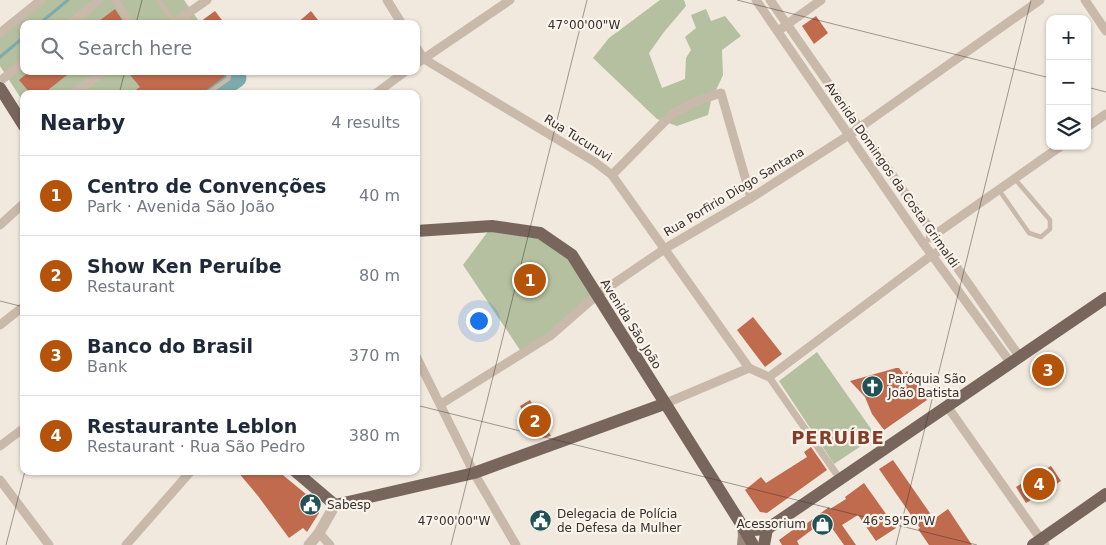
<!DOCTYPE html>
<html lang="en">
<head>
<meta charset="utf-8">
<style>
	body { margin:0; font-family:"DejaVu Sans",sans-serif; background:#f6f6f7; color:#1f2937 }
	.controls { position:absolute; right:15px; top:15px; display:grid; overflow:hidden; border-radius:10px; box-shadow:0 1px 4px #0004 }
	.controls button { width:45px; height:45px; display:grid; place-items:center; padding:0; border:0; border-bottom:1px solid #e0e1e3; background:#fff; color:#1f2937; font:25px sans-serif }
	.you { position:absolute; left:478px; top:320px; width:18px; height:18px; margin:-12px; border:4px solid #fff; border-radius:50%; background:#1a73e8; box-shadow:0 0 0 8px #1a73e833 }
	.badge { display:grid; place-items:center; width:32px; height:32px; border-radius:50%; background:#b45309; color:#fff; font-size:16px; font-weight:700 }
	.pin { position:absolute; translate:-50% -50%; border:2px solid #fff; box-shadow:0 1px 5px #0006 }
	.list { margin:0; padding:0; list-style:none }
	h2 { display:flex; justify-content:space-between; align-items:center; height:65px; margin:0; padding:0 20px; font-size:21px }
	h2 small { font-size:16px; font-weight:400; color:#747a83 }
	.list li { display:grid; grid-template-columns:32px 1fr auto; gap:15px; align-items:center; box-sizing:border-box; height:80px; padding:0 20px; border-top:1px solid #e0e1e3 }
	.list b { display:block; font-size:19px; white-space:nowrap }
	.list p { margin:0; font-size:16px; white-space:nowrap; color:#747a83 }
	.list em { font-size:16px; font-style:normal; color:#747a83 }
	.icon { flex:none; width:28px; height:28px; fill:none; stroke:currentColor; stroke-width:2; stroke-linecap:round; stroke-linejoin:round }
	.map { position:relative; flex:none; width:1106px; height:545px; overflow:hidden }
	.search { position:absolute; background:#fff; box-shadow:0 1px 4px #0004; left:20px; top:20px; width:400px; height:55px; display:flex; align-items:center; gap:12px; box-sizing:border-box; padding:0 18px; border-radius:10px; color:#747a83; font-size:19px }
	.panel { position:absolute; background:#fff; box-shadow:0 1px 4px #0004; left:20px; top:90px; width:400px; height:385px; border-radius:10px }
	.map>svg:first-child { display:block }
	.green { fill:#b4c09f }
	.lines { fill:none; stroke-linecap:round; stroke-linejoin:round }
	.stream { stroke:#7faaad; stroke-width:3 }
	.river { stroke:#7faaad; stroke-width:19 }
	.building { fill:#c06b4e }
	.service { stroke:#c9b9ab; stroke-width:4.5 }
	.pedestrian { stroke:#c9b9ab; stroke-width:7 }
	.minor { stroke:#c9b9ab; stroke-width:9 }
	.tertiary { stroke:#c9b9ab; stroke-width:11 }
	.secondary { stroke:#9d887c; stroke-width:12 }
	.primary { stroke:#78665c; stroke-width:12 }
	.ticks { fill:none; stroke:#372e2a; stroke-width:1; stroke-opacity:0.45 }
	.labels { text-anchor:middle; stroke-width:4.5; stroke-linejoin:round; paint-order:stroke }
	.street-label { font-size:12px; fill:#372e2a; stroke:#f9f3eb }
	.poi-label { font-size:12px; fill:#372e2a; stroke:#f9f3eb; text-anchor:start }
	.district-label { font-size:18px; font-weight:bold; letter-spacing:1px; fill:#823e27; stroke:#f9f3eb }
	.ticks-label { font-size:12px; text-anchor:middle; fill:#372e2a; stroke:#f9f3eb; stroke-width:4.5; stroke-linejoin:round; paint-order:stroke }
</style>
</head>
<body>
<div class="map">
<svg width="1106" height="545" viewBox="0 0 1106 545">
	<rect width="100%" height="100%" fill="#f1e9de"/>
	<!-- green -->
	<g class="green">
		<path d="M 45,0 L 184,0 L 201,24 L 24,24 L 24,71 L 235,71 L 243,82 L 224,94 L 24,94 L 24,103 L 0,66 L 0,34 Z"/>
		<path d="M 660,0 L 684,0 L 686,6 L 664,32 L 649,53 L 662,88 L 685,79 L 686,58 L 691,50 L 685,37 L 696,28 L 691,15 L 706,9 L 711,21 L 725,16 L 741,36 L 722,50 L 723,75 L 711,101 L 708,115 L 677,126 L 657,119 L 593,58 L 609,38 Z"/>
		<path d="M 492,226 L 540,233 L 572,255 L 597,295 L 522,353 L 463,265 Z"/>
		<path d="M 817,352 L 876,436 L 834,464 L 779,381 Z"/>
	</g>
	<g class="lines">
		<!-- stream -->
		<g class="stream">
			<path d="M 39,24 L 68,0"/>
			<path d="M 0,57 L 24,37"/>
		</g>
		<!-- river -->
		<path class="river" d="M 214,94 L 237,78"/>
	</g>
	<!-- building -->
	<g class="building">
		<path d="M 115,9 L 125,24 L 95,24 Z"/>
		<path d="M 215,11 L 225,24 L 197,24 Z"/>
		<path d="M 311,11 L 321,24 L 296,24 Z"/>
		<path d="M 816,16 L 828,33 L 814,44 L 802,26 Z"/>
		<path d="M 30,71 L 72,71 L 43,94 L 31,94 L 19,80 Z"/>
		<path d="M 127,71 L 224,71 L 225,76 L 205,91 L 203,94 L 130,94 L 140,87 Z"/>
		<path d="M 753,317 L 782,354 L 765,367 L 737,330 Z"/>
		<path d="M 896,368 L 899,368 L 904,375 L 907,371 L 927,400 L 884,430 L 872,414 L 865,397 L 850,381 Z"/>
		<path d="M 530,400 L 551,436 L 538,439 L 520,406 Z"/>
		<path d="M 811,447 L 827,470 L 767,513 L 760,512 L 745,490 L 761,477 L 766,483 L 807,457 L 804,452 Z"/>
		<path d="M 893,460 L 934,519 L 948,509 L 972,545 L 929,545 L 918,529 L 920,528 L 879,469 Z"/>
		<path d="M 1051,466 L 1061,481 L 1026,503 L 1016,487 Z"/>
		<path d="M 237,471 L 278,471 L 318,504 L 319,513 L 307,532 L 303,528 L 289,538 L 258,496 Z"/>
		<path d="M 864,483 L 896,528 L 876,541 L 858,515 L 842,525 L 856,545 L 844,545 L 832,528 L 823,534 L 817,526 L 797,541 L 799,545 L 782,545 L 779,540 L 805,521 L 806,524 L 829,507 L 830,509 L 846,499 L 845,497 Z"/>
	</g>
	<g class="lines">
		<!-- service -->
		<g class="service">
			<path d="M 158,0 L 175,22"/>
			<path d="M 185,15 L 191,24"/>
			<path d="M 207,94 L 228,79 L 229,76 L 228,71"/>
			<path d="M 999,190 L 1029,233 L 1041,237 L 1050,229 L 1050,220 L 1015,179"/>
		</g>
		<!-- pedestrian -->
		<g class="pedestrian">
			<path d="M 115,0 L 132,24"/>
			<path d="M 769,377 L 840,479"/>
		</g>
		<!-- minor -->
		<g class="minor">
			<path d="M 387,0 L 402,24"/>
			<path d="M 756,0 L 923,243 L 1010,362"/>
			<path d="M 770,0 L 1019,356"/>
			<path d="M 1085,0 L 1106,31"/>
			<path d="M 70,24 L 99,0"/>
			<path d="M 172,24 L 207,0"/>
			<path d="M 782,28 L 821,0"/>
			<path d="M 0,33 L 41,0"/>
			<path d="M 416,47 L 424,59 L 595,162 L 612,175 L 749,368 L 769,377 L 932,255 L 943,249"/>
			<path d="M 416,64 L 510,0"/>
			<path d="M 0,81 L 24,62"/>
			<path d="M 72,94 L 105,71"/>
			<path d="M 375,94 L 406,71"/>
			<path d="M 1087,127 L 1106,114"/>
			<path d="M 612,175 L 672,114 L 697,101 L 721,93 L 751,198"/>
			<path d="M 0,225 L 24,203"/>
			<path d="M 930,238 L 1061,146"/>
			<path d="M 0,325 L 24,306"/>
			<path d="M 416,356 L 474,473 L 516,545"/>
			<path d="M 441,404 L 550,336 L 597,295 L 666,248 L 751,198 L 849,135 L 1040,0"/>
			<path d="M 664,404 L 749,368"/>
			<path d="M 947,406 L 1045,545"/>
			<path d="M 0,446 L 24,428"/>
			<path d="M 0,480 L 49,545"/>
			<path d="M 319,533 L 330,545"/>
			<path d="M 126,545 L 191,471"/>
		</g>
		<!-- tertiary -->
		<path class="tertiary" d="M 309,545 L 319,533 L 335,505"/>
		<!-- secondary -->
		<path class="secondary" d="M 743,527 L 744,535 L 743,545"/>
		<!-- primary -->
		<g class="primary">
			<path d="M 0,88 L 24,126"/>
			<path d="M 416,231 L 492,226 L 540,233 L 572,255 L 743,527 L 753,545"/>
			<path d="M 295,471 L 335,505 L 474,473 L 664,404"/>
			<path d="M 743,527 L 753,530 L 767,529 L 1106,298"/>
			<path d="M 764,545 L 767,529"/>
			<path d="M 1033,545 L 1106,494"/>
		</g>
	</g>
	<!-- ticks -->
	<path class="ticks" d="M 737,0 L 1050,78M 136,24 L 142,0M 1087,87 L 1106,92M 119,94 L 125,71M 0,301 L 24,307M 416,405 L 977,545M 6,545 L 25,471M 451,545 L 587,0M 896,545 L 1031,0"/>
	<!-- icons -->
	<defs>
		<symbol id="church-disc" viewBox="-11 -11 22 22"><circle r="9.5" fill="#215257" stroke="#f9f3eb"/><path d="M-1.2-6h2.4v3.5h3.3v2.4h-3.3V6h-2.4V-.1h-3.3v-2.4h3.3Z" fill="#fff"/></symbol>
		<symbol id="civic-disc" viewBox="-11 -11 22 22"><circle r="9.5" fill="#215257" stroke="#f9f3eb"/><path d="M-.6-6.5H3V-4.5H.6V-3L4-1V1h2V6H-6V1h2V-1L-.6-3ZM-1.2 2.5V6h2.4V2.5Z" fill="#fff"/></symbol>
		<symbol id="shop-disc" viewBox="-11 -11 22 22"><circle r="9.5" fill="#215257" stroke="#f9f3eb"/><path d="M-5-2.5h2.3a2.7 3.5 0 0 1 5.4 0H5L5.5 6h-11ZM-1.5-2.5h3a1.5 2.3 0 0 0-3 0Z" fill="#fff"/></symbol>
	</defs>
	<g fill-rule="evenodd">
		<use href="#church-disc" x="860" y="374" width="25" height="25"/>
		<use href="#civic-disc" x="298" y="492" width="25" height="25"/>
		<use href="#civic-disc" x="528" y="508" width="25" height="25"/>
		<use href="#shop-disc" x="810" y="512" width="25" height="25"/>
	</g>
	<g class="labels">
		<!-- street labels -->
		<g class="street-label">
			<text transform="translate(578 138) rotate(32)" y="4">Rua Tucuruvi</text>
			<text transform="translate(892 175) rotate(55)" y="4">Avenida Domingos da Costa Grimaldi</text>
			<text transform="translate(734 192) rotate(-31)" y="4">Rua Porfirio Diogo Santana</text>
			<text transform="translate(631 324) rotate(58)" y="4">Avenida São João</text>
		</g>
		<!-- poi labels -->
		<g class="poi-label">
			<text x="888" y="383">Paróquia São<tspan x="888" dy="14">João Batista</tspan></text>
			<text x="327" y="509">Sabesp</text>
			<text x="557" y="518">Delegacia de Polícia<tspan x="557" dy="14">de Defesa da Mulher</tspan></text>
			<text x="806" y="528" text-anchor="end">Acessorium</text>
		</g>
		<!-- district labels -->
		<g class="district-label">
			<text x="838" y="444">PERUÍBE</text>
		</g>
	</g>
	<g class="ticks-label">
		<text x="584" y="29">47°00'00"W</text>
		<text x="454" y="525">47°00'00"W</text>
		<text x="899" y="525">46°59'50"W</text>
	</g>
</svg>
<div class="controls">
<button>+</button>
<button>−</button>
<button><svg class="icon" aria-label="layers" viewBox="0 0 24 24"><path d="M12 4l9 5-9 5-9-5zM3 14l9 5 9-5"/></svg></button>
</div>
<div class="you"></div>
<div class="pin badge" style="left:530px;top:280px">1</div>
<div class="pin badge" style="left:535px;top:421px">2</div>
<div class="pin badge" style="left:1048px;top:370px">3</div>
<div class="pin badge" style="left:1039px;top:484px">4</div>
<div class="search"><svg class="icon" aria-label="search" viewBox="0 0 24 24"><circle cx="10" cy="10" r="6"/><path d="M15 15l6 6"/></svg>Search here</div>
<section class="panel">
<h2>Nearby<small>4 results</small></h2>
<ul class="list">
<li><span class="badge">1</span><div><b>Centro de Convenções</b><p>Park · Avenida São João</p></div><em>40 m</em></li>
<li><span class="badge">2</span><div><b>Show Ken Peruíbe</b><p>Restaurant</p></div><em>80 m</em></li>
<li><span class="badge">3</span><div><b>Banco do Brasil</b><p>Bank</p></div><em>370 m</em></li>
<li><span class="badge">4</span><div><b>Restaurante Leblon</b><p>Restaurant · Rua São Pedro</p></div><em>380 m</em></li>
</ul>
</section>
</div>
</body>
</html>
